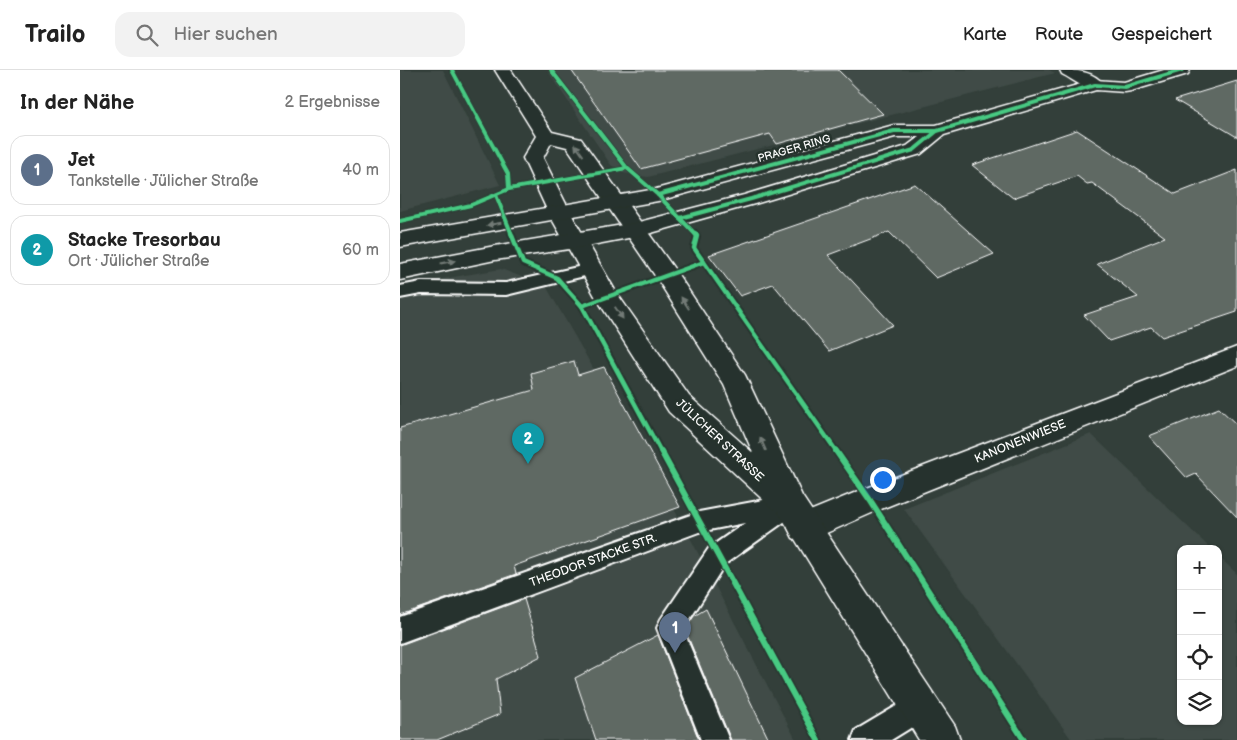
<!DOCTYPE html>
<html lang="de">
<head>
<meta charset="utf-8">
<style>
	body { margin:0; font-family:"Balsamiq Sans",sans-serif; background:#f2f2f2; color:#222 }
	.controls { position:absolute; right:15px; bottom:15px; display:grid; overflow:hidden; border-radius:10px; box-shadow:0 1px 4px #0004 }
	.controls button { width:45px; height:45px; display:grid; place-items:center; padding:0; border:0; border-bottom:1px solid #e0e0e0; background:#fff; color:#222; font:25px sans-serif }
	.you { position:absolute; left:482px; top:409px; width:18px; height:18px; margin:-12px; border:4px solid #fff; border-radius:50%; background:#1a73e8; box-shadow:0 0 0 8px #1a73e833 }
	.badge { display:grid; place-items:center; width:32px; height:32px; border-radius:50%; background:#b45309; color:#fff; font-size:16px; font-weight:700 }
	.pin { position:absolute; translate:-50% -41px; filter:drop-shadow(0 1px 2px #0008) }
	.pin::after { content:''; position:absolute; top:26px; width:18px; height:15px; background:inherit; clip-path:polygon(0 0,100% 0,50% 100%) }
	.list { margin:0; padding:0; list-style:none }
	h2 { display:flex; justify-content:space-between; align-items:center; height:65px; margin:0; padding:0 20px; font-size:21px }
	h2 small { font-size:16px; font-weight:400; color:#767676 }
	.list li { display:grid; grid-template-columns:32px 1fr auto; gap:15px; align-items:center; box-sizing:border-box; height:70px; margin:0 10px 10px; padding:0 10px; border:1px solid #e0e0e0; border-radius:15px }
	.list b { display:block; font-size:19px; white-space:nowrap }
	.list p { margin:0; font-size:16px; white-space:nowrap; color:#767676 }
	.list em { font-size:16px; font-style:normal; color:#767676 }
	.icon { flex:none; width:28px; height:28px; fill:none; stroke:currentColor; stroke-width:2; stroke-linecap:round; stroke-linejoin:round }
	.map { position:relative; flex:none; width:837px; height:670px; overflow:hidden }
	header { display:flex; align-items:center; gap:30px; box-sizing:border-box; height:70px; padding:0 25px; background:#fff; border-bottom:1px solid #e0e0e0 }
	header strong { font-size:24px }
	nav { display:flex; gap:28px; margin-inline-start:auto; font-size:18px }
	.search { width:350px; height:45px; background:#f2f2f2; display:flex; align-items:center; gap:12px; box-sizing:border-box; padding:0 18px; border-radius:15px; color:#767676; font-size:19px }
	main { display:flex }
	aside { flex:1; background:#fff }
	.map>svg:first-child { display:block }
	.built { fill:#404c47 }
	.building { fill:#5f6964; stroke:#fff }
	.lines { fill:none; stroke-linecap:round; stroke-linejoin:round }
	.service-casing { stroke:#fff; stroke-width:4 }
	.minor-casing { stroke:#fff; stroke-width:3 }
	.secondary-casing { stroke:#fff; stroke-width:3 }
	.primary-casing { stroke:#fff; stroke-width:3 }
	.service { fill:#26332d; fill-rule:evenodd }
	.minor { fill:#26332d; fill-rule:evenodd }
	.secondary { fill:#26332d; fill-rule:evenodd }
	.primary { fill:#26332d; fill-rule:evenodd }
	.cycleway-far2-casing { stroke:#26332d; stroke-width:5.5 }
	.cycleway-far1-casing { stroke:#26332d; stroke-width:8 }
	.cycleway-casing { stroke:#26332d; stroke-width:9 }
	.cycleway-far2 { stroke:#46c982; stroke-width:4 }
	.cycleway-far1 { stroke:#46c982; stroke-width:4.5 }
	.cycleway { stroke:#46c982; stroke-width:6 }
	.oneway { fill:#727a76 }
	.labels { text-anchor:middle; stroke-width:5; stroke-linejoin:round; paint-order:stroke }
	.far-street-label { font-size:11px; fill:#fff; stroke:#26332d }
	.street-label { font-size:12px; fill:#fff; stroke:#26332d }
</style>
</head>
<body>
<header>
<strong>Trailo</strong>
<div class="search"><svg class="icon" aria-label="search" viewBox="0 0 24 24"><circle cx="10" cy="10" r="6"/><path d="M15 15l6 6"/></svg>Hier suchen</div>
<nav><a>Karte</a><a>Route</a><a>Gespeichert</a></nav>
</header>
<main>
<aside>
<h2>In der Nähe<small>2 Ergebnisse</small></h2>
<ul class="list">
<li><span class="badge" style="background:#5c6f8a">1</span><div><b>Jet</b><p>Tankstelle · Jülicher Straße</p></div><em>40 m</em></li>
<li><span class="badge" style="background:#0f9aa8">2</span><div><b>Stacke Tresorbau</b><p>Ort · Jülicher Straße</p></div><em>60 m</em></li>
</ul>
</aside>
<div class="map">
<svg width="837" height="670" viewBox="0 0 837 670">
	<rect width="100%" height="100%" fill="#333f3a"/>
	<filter id="ink" filterUnits="userSpaceOnUse"><feTurbulence type="fractalNoise" baseFrequency=".02" numOctaves="2"/><feDisplacementMap in="SourceGraphic" scale="10" xChannelSelector="R" yChannelSelector="G"/><feConvolveMatrix kernelMatrix="1 2 1 2 8 2 1 2 1" color-interpolation-filters="sRGB"/></filter>
	<g filter="url(#ink)">
		<!-- built -->
		<g class="built">
			<path d="M 0,0 L 43,0 L 100,115 L 0,141 Z"/>
			<path d="M 147,0 L 649,0 L 655,3 L 248,107 L 223,103 L 211,95 Z"/>
			<path d="M 101,199 L 146,216 L 287,462 L 396,670 L 0,670 L 0,216 Z"/>
			<path d="M 691,364 L 811,479 L 781,479 L 781,651 L 818,651 L 818,486 L 837,504 L 837,670 L 672,670 L 504,439 Z"/>
		</g>
		<!-- building -->
		<g class="building">
			<path d="M 171,0 L 438,0 L 483,44 L 377,74 L 370,64 L 241,99 Z"/>
			<path d="M 837,11 L 837,67 L 775,30 Z"/>
			<path d="M 677,60 L 775,124 L 837,100 L 837,242 L 762,267 L 751,257 L 709,271 L 684,245 L 738,227 L 697,194 L 765,167 L 692,113 L 687,114 L 677,106 L 613,128 L 572,95 Z"/>
			<path d="M 515,114 L 594,184 L 536,208 L 489,162 L 428,185 L 493,255 L 429,281 L 373,214 L 340,226 L 309,185 Z"/>
			<path d="M 174,291 L 178,305 L 204,297 L 280,437 L 114,496 L 116,504 L 0,545 L 0,358 L 134,320 L 131,303 Z"/>
			<path d="M 819,338 L 837,355 L 837,447 L 796,404 L 787,408 L 749,366 Z"/>
			<path d="M 124,529 L 141,586 L 96,609 L 100,644 L 37,670 L 0,670 L 0,575 Z"/>
			<path d="M 306,539 L 369,670 L 331,670 L 285,560 L 294,546 Z"/>
			<path d="M 258,565 L 299,670 L 196,670 L 175,608 Z"/>
		</g>
		<g class="lines">
			<defs>
				<g id="service">
					<path d="M 191,194 L 197,195 L 199,199 L 197,203 L 106,225 L 21,224 L 0,228 L 0,216 L 21,212 L 106,213 Z"/>
					<path d="M 390,425 L 398,428 L 401,435 L 398,442 L 325,494 L 283,560 L 329,670 L 301,670 L 257,558 L 261,549 L 309,478 L 345,453 L 299,462 L 0,573 L 0,547 L 299,442 Z"/>
					<path d="M 520,622 L 530,626 L 534,636 L 530,646 L 491,670 L 452,670 L 456,660 Z"/>
				</g>
				<g id="minor">
					<path d="M 660,0 C 675,0 694,1 704,15 L 701,19 C 687,22 674,10 662,4 Z"/>
					<path d="M 837,277 L 837,296 L 481,439 L 415,468 L 404,472 L 393,468 L 388,458 L 393,448 L 459,421 Z"/>
				</g>
				<path id="secondary" d="M 95,0 L 111,0 L 152,62 L 181,69 L 275,200 L 345,305 L 402,426 L 555,656 L 560,670 L 519,670 L 377,440 L 372,438 L 269,342 L 195,226 L 148,142 L 123,88 L 136,66 ZM 151,73 L 167,77 L 258,210 L 324,315 L 353,383 L 289,326 L 216,222 L 170,142 L 143,88 Z"/>
				<path id="primary" d="M 764,0 L 790,0 L 788,4 L 731,21 L 725,22 L 696,20 L 544,65 L 521,84 L 358,133 L 244,165 L 176,178 L 95,190 L 0,210 L 0,194 L 95,176 L 235,153 L 344,125 L 507,76 L 519,67 L 495,67 L 258,131 L 0,177 L 0,163 L 256,119 L 494,55 L 536,55 L 695,10 L 724,12 Z"/>
			</defs>
			<!-- service casing -->
			<use href="#service" class="service-casing"/>
			<!-- minor casing -->
			<use href="#minor" class="minor-casing"/>
			<!-- secondary casing -->
			<use href="#secondary" class="secondary-casing"/>
			<!-- primary casing -->
			<use href="#primary" class="primary-casing"/>
			<!-- service -->
			<use href="#service" class="service"/>
			<!-- minor -->
			<use href="#minor" class="minor"/>
			<!-- secondary -->
			<use href="#secondary" class="secondary"/>
			<!-- primary -->
			<use href="#primary" class="primary"/>
			<defs>
				<g id="cycleway-far2">
					<path d="M 52,0 L 108,104 L 109,119"/>
					<path d="M 151,0 L 227,98 L 258,125 L 296,165"/>
					<path d="M 96,125 L 112,165"/>
					<path d="M 258,125 L 494,61 L 537,61 L 695,15 L 725,17 L 782,0"/>
					<path d="M 280,148 L 351,129 L 514,80 L 537,61"/>
					<path d="M 0,151 L 71,135 L 109,119 L 227,98"/>
				</g>
				<g id="cycleway-far1">
					<path d="M 111,163 L 123,193 L 157,208 L 182,236 L 261,382"/>
					<path d="M 295,163 L 297,166 L 294,178 L 437,382"/>
					<path d="M 182,236 L 304,192"/>
				</g>
				<g id="cycleway">
					<path d="M 261,381 L 418,670"/>
					<path d="M 436,381 L 470,430 L 624,670"/>
				</g>
			</defs>
			<!-- cycleway-far2 casing -->
			<use href="#cycleway-far2" class="cycleway-far2-casing"/>
			<!-- cycleway-far1 casing -->
			<use href="#cycleway-far1" class="cycleway-far1-casing"/>
			<!-- cycleway casing -->
			<use href="#cycleway" class="cycleway-casing"/>
			<!-- cycleway-far2 -->
			<use href="#cycleway-far2" class="cycleway-far2"/>
			<!-- cycleway-far1 -->
			<use href="#cycleway-far1" class="cycleway-far1"/>
			<!-- cycleway -->
			<use href="#cycleway" class="cycleway"/>
		</g>
		<!-- one-way arrows -->
		<defs><path id="oneway-solid" d="M-6-.8H1V-3.2L6.5 0L1 3.2V.8H-6Z" transform="scale(1.25)"/></defs>
		<g class="oneway">
			<use href="#oneway-solid" transform="translate(179 80) rotate(-126)"/>
			<use href="#oneway-solid" transform="translate(94 154) rotate(170)"/>
			<use href="#oneway-solid" transform="translate(48 192) rotate(-11)"/>
			<use href="#oneway-solid" transform="translate(285 233) rotate(-123)"/>
			<use href="#oneway-solid" transform="translate(219 243) rotate(56)"/>
			<use href="#oneway-solid" transform="translate(363 374) rotate(-114)"/>
		</g>
	</g>
	<g class="labels">
		<!-- far-street labels -->
		<g class="far-street-label">
			<text transform="translate(394 78) rotate(-16)" y="4">PRAGER RING</text>
		</g>
		<!-- street labels -->
		<g class="street-label">
			<text transform="translate(320 370) rotate(43)" y="4">JÜLICHER STRASSE</text>
			<text transform="translate(620 371) rotate(-22)" y="4">KANONENWIESE</text>
			<text transform="translate(193 490) rotate(-20)" y="4">THEODOR STACKE STR.</text>
		</g>
	</g>
</svg>
<div class="controls">
<button>+</button>
<button>−</button>
<button><svg class="icon" aria-label="locate" viewBox="0 0 24 24"><circle cx="12" cy="12" r="6"/><path d="M12 2v4M12 18v4M2 12h4M18 12h4"/></svg></button>
<button><svg class="icon" aria-label="layers" viewBox="0 0 24 24"><path d="M12 4l9 5-9 5-9-5zM3 14l9 5 9-5"/></svg></button>
</div>
<div class="you"></div>
<div class="pin badge" style="left:275px;top:583px;background:#5c6f8a">1</div>
<div class="pin badge" style="left:128px;top:394px;background:#0f9aa8">2</div>
</div>
</main>
</body>
</html>
